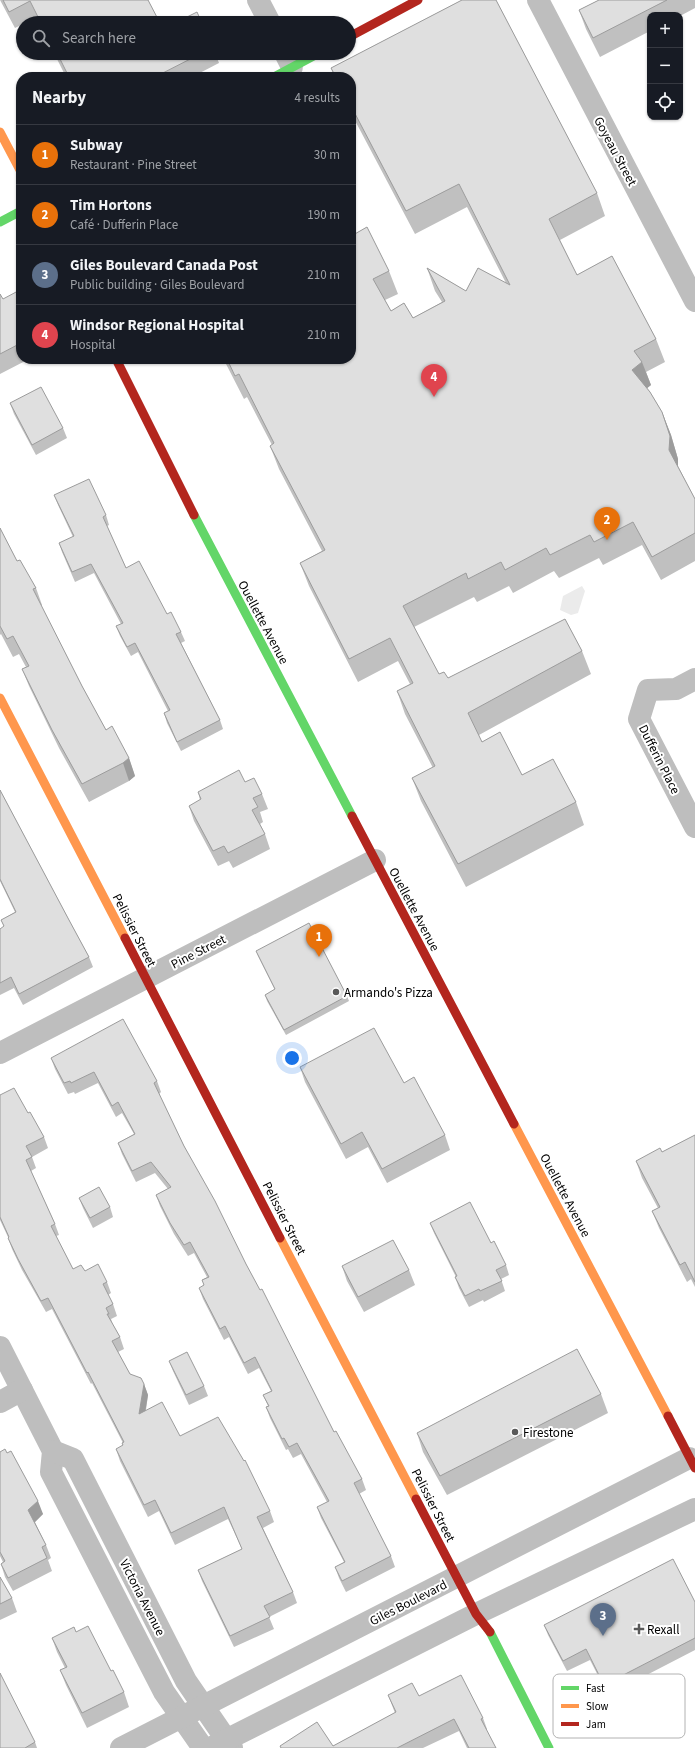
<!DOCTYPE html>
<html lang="en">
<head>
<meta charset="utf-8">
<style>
	body { margin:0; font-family:"Source Sans 3",sans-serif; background:#20242c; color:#f1f3f6 }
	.controls { position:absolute; right:12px; top:12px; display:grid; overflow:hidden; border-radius:8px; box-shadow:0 1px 3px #0004 }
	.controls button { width:36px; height:36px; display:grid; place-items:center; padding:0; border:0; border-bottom:1px solid #363941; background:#171b24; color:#f1f3f6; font:20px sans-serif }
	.you { position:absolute; left:292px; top:1058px; width:14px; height:14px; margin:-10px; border:3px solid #fff; border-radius:50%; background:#1a73e8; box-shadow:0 0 0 6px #1a73e833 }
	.badge { display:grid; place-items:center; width:26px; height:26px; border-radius:50%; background:#0f766e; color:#fff; font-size:13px; font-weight:700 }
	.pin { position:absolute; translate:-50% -33px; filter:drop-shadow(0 1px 2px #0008) }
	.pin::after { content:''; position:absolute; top:21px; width:14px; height:12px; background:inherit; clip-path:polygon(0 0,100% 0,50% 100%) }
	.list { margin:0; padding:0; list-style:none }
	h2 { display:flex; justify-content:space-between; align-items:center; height:52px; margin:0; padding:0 16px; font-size:17px }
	h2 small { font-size:13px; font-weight:400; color:#9ea1a6 }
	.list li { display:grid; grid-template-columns:26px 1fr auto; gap:12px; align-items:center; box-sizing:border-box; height:60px; padding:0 16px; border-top:1px solid #363941 }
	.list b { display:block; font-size:15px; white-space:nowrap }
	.list p { margin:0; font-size:13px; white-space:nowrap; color:#9ea1a6 }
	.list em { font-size:13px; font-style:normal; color:#9ea1a6 }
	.icon { flex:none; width:22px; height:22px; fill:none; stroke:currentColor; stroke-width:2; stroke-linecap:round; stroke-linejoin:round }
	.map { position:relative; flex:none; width:695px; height:1748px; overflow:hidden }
	.search { position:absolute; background:#171b24; box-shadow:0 1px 3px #0004; left:16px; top:16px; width:340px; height:44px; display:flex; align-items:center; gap:10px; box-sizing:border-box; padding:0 14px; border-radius:22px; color:#9ea1a6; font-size:15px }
	.panel { position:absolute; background:#171b24; box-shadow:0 1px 3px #0004; left:16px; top:72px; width:340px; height:292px; border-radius:16px }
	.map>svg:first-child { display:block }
	.green { fill:#ebebeb }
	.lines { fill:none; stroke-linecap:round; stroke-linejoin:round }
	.street { stroke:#bebebe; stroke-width:22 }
	.fast { stroke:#63d668; stroke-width:9 }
	.slow { stroke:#ff974d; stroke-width:9 }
	.jam { stroke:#b3261e; stroke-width:9 }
	.wall { fill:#c0c0c0 }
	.shaded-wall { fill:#9c9c9c }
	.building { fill:#dfdfdf; stroke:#9c9c9c }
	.poi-dot { fill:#595959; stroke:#fff; stroke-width:1.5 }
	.labels { text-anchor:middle; stroke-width:4; stroke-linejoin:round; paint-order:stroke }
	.street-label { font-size:13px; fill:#000; stroke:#fff }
	.poi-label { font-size:13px; fill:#000; stroke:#fff; text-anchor:start }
	.key { fill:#fff; stroke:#b2b2b2; stroke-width:1 }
	.key-label { font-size:11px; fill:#000 }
</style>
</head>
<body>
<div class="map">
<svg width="695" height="1748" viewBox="0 0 695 1748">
	<rect width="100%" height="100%" fill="#fff"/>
	<!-- green -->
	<path class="green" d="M 582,586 L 585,591 L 578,613 L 571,615 L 560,610 L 563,596 Z"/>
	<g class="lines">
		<!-- street -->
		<g class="street">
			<path d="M 258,0 L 270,23"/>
			<path d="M 538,0 L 695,301"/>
			<path d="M 285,53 L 292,67"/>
			<path d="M 695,679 L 676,689 L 648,690 L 639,719 L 695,827"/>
			<path d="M 0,1053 L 375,860"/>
			<path d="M 0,1347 L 53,1451 L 51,1472 L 164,1692 L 203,1748"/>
			<path d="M 0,1402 L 22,1390"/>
			<path d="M 53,1451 L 73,1459 L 186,1681 L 232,1748"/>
			<path d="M 121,1748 L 689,1458"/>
			<path d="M 210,1748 L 476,1614 L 695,1509"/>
		</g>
		<!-- fast -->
		<g class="fast">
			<path d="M 274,77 L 319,53"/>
			<path d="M 0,222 L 21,211"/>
			<path d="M 194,515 L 352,816"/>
			<path d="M 490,1632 L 549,1748"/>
		</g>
		<!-- slow -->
		<g class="slow">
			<path d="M 0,132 L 21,172"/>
			<path d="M 0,698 L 125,938"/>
			<path d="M 514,1124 L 668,1416"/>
			<path d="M 280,1238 L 416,1499"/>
		</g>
		<!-- jam -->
		<g class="jam">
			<path d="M 349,37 L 418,0"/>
			<path d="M 116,359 L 194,515"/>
			<path d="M 352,816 L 514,1124"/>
			<path d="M 125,938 L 280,1238"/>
			<path d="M 668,1416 L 695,1468"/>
			<path d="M 416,1499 L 476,1614 L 490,1632"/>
		</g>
	</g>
	<!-- wall -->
	<g class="wall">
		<path d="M 0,0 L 148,0 L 160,23 L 39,23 L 36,18 L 25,23 L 23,23 L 23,24 L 15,28 Z"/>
		<path d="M 462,0 L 496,0 L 597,193 L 605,216 L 560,240 L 577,275 L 612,256 L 656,339 L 665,362 L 646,372 L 651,385 L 647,388 L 650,392 L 662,412 L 671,435 L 678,459 L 678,466 L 695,499 L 695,561 L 661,580 L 642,545 L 603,565 L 599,558 L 559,578 L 554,571 L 513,593 L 509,586 L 477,602 L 474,597 L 414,627 L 439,674 L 444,672 L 448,678 L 565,619 L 582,651 L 591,674 L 479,735 L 482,742 L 500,732 L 522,775 L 553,759 L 576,802 L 584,825 L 466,887 L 421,801 L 412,778 L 433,768 L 405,714 L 397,691 L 410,684 L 398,661 L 358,682 L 309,586 L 300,563 L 322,551 L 279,469 L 270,446 L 272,445 L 247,397 L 244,399 L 226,364 L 224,359 L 351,359 L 351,231 L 353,235 L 367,227 L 389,271 L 398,294 L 385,300 L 391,311 L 404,303 L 413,318 L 442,302 L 435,291 L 427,268 L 466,291 L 478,268 L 506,283 L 467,207 L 415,234 L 351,113 L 351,77 L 334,77 L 331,68 Z"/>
		<path d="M 599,0 L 695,0 L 695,8 L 680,16 L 680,15 L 650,15 L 650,31 L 600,57 L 586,29 L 579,10 Z"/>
		<path d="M 54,53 L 215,53 L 219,63 L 192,77 L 66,77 Z"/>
		<path d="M 0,294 L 3,299 L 21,297 L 21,359 L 29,359 L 0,374 Z"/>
		<path d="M 10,403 L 63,428 L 67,438 L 36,455 L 14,414 Z"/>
		<path d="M 54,495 L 106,515 L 109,525 L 107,526 L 126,568 L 167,614 L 181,632 L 185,641 L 181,643 L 220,720 L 223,729 L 181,751 L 167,723 L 164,713 L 168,711 L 138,652 L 131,656 L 120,636 L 116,626 L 121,624 L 94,573 L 75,582 L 62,552 L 59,543 L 73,537 L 58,505 Z"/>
		<path d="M 0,528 L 17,561 L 36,588 L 42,605 L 41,606 L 82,686 L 106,730 L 129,758 L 135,776 L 129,781 L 89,802 L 59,748 L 29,686 L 22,669 L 26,667 L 19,654 L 13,657 L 1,634 L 0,635 Z"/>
		<path d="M 245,782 L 262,794 L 268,809 L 260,812 L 263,822 L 260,824 L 265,834 L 270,849 L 233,868 L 229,861 L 218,866 L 194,821 L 189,806 L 200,800 L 198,792 Z"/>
		<path d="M 0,790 L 69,920 L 89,957 L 93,967 L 23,1005 L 14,988 L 0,995 L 0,929 L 4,927 L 1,920 L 15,912 L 0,881 Z"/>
		<path d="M 256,951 L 347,996 L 349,1001 L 286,1035 L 267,1001 L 265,995 L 275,990 L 258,956 Z"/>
		<path d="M 51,1058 L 157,1081 L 161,1092 L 159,1094 L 184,1146 L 334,1432 L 362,1479 L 366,1490 L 359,1494 L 391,1556 L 395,1567 L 346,1592 L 339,1578 L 335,1567 L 344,1562 L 321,1518 L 317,1507 L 327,1502 L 301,1454 L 293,1458 L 288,1449 L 286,1450 L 270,1418 L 266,1407 L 268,1406 L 263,1395 L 271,1391 L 259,1368 L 248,1374 L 229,1337 L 224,1340 L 203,1299 L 199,1288 L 204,1285 L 202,1280 L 207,1277 L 194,1253 L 188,1256 L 174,1234 L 160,1206 L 156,1195 L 168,1189 L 155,1173 L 136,1182 L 122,1154 L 118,1143 L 134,1134 L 122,1113 L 116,1117 L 98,1083 L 75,1094 L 74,1092 L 68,1094 L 55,1069 Z"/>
		<path d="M 300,1067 L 404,1083 L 445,1135 L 450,1150 L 387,1183 L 368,1147 L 346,1159 L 305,1082 Z"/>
		<path d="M 0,1095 L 28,1113 L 44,1137 L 48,1148 L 32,1157 L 36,1168 L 31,1171 L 55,1224 L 59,1235 L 56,1236 L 73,1269 L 85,1271 L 107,1282 L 111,1293 L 108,1295 L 113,1304 L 117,1316 L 111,1319 L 113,1325 L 120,1337 L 124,1349 L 118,1352 L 130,1374 L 144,1384 L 148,1395 L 146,1410 L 180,1436 L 270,1511 L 274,1522 L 263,1528 L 293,1592 L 297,1603 L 269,1617 L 274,1629 L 234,1647 L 202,1581 L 198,1570 L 242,1549 L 228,1519 L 175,1545 L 159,1511 L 148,1517 L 120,1461 L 116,1449 L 123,1446 L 122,1443 L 123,1443 L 92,1383 L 91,1384 L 52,1309 L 46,1312 L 22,1270 L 12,1249 L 8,1238 L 8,1237 L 0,1220 Z"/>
		<path d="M 695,1135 L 695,1287 L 691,1279 L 687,1282 L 659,1228 L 652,1211 L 658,1208 L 642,1178 L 636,1161 L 662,1152 Z"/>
		<path d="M 79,1198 L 110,1207 L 113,1217 L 93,1228 L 83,1208 Z"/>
		<path d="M 430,1223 L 491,1243 L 506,1265 L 509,1275 L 501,1279 L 505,1291 L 484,1302 L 483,1300 L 469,1307 L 459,1288 L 455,1277 L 456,1277 L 434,1233 Z"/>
		<path d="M 342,1266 L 409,1270 L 415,1285 L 364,1312 L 347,1281 Z"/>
		<path d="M 169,1361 L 204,1386 L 208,1396 L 189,1405 L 173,1371 Z"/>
		<path d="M 601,1394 L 608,1413 L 447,1495 L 423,1452 L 417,1433 Z"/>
		<path d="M 0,1452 L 43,1514 L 35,1522 L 46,1545 L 51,1558 L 48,1560 L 52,1571 L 13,1591 L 5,1577 L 1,1564 L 3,1562 L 0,1556 Z"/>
		<path d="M 0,1577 L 12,1598 L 17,1612 L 0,1620 Z"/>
		<path d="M 695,1602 L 695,1650 L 608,1695 L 590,1660 L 567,1671 L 548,1635 L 544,1625 Z"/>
		<path d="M 76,1632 L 111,1671 L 124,1692 L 129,1707 L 87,1728 L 66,1685 L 60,1670 L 65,1668 L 57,1652 L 52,1638 Z"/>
		<path d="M 388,1695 L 419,1696 L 483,1718 L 487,1729 L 486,1730 L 496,1748 L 467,1748 L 459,1731 L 423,1748 L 281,1748 L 280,1746 L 333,1746 L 395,1713 Z"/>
		<path d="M 35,1742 L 37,1748 L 0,1748 Z"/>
	</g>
	<!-- shaded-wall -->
	<g class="shaded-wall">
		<path d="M 642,362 L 651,385 L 640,394 L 632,370 Z"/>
		<path d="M 662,412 L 671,435 L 678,459 L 678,473 L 669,450 Z"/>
		<path d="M 129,758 L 135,776 L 129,781 L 123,763 Z"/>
		<path d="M 144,1384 L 148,1395 L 143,1425 L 139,1414 Z"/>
		<path d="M 38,1501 L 43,1514 L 33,1524 L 28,1510 Z"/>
	</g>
	<!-- building -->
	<g class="building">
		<path d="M 3,0 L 148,0 L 160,23 L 41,23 L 30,1 L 9,12 Z"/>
		<path d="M 462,0 L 496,0 L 597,193 L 549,219 L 577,275 L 612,256 L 656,339 L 634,351 L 642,362 L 632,370 L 650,392 L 662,412 L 670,436 L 669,450 L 695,499 L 695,533 L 652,557 L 633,522 L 594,542 L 590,535 L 550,555 L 546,548 L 505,570 L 501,562 L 468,579 L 466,573 L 403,606 L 439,674 L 444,672 L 448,678 L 565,619 L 582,651 L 468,713 L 482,742 L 500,732 L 522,775 L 553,759 L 576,802 L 458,864 L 412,778 L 435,766 L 397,691 L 413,683 L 390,638 L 349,659 L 300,563 L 325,550 L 270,446 L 274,443 L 239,374 L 235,376 L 227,359 L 351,359 L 351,231 L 353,235 L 367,227 L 389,271 L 373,279 L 391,311 L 404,303 L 413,318 L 445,301 L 427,268 L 466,291 L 478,268 L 510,285 L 459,184 L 406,211 L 351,106 L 351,77 L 336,77 L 331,68 Z"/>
		<path d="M 599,0 L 667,0 L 593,38 L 579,10 Z"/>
		<path d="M 197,12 L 202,23 L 175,23 Z"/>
		<path d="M 57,53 L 202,53 L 155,77 L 69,77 Z"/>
		<path d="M 18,291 L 21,297 L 21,343 L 0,354 L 0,294 L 3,299 Z"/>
		<path d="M 41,387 L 63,428 L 32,445 L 10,403 Z"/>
		<path d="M 89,479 L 106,515 L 103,517 L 126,568 L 139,561 L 167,614 L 171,612 L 181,632 L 176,634 L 220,720 L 177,742 L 164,713 L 170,710 L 135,643 L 127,647 L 116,626 L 123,623 L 91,564 L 72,572 L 59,543 L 74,536 L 54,495 Z"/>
		<path d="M 0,528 L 17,561 L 20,560 L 36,588 L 33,589 L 82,686 L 106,730 L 112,726 L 129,758 L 123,763 L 82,784 L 52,730 L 22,669 L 29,666 L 13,636 L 7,639 L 0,626 Z"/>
		<path d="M 239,770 L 245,782 L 254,778 L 262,794 L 253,798 L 258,807 L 252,810 L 265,834 L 228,853 L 224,846 L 213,851 L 189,806 L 201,799 L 198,792 Z"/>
		<path d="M 0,790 L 69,920 L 89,957 L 19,994 L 11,977 L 0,983 L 0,929 L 4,926 L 1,920 L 16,912 L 0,879 Z"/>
		<path d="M 309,923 L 347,996 L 284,1030 L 265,995 L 275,989 L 256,951 Z"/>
		<path d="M 123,1019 L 157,1081 L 154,1083 L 184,1146 L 215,1201 L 246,1264 L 260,1290 L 262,1289 L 334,1432 L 336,1431 L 362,1479 L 354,1483 L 391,1556 L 342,1581 L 335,1567 L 345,1562 L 317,1507 L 329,1501 L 297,1443 L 289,1447 L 284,1438 L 282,1439 L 266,1407 L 269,1406 L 263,1395 L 272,1391 L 255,1357 L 244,1363 L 225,1326 L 220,1329 L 199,1288 L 204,1285 L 202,1280 L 209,1277 L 190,1242 L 184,1245 L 170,1223 L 156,1195 L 171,1187 L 151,1162 L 132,1171 L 118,1143 L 135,1134 L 118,1102 L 112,1106 L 94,1072 L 71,1083 L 70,1081 L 64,1083 L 51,1058 Z"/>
		<path d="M 374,1028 L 404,1083 L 414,1077 L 445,1135 L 382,1169 L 362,1132 L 341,1144 L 300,1067 Z"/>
		<path d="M 14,1088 L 28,1113 L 30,1112 L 44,1137 L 26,1146 L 32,1157 L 26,1160 L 55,1224 L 51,1226 L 73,1269 L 81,1265 L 85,1271 L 98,1264 L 107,1282 L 103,1284 L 113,1304 L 106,1308 L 109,1314 L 107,1314 L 120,1337 L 112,1341 L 130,1374 L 141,1378 L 144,1384 L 139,1414 L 162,1402 L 180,1436 L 218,1417 L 244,1461 L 245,1460 L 270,1511 L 257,1517 L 293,1592 L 264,1606 L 270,1617 L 230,1636 L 198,1570 L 242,1549 L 224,1507 L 171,1533 L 155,1500 L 144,1505 L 116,1449 L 123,1445 L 122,1443 L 124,1442 L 88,1372 L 87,1373 L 48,1298 L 41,1301 L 18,1259 L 8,1238 L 9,1237 L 0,1217 L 0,1095 Z"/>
		<path d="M 695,1135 L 695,1282 L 685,1262 L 680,1265 L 652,1211 L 660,1207 L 636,1161 L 660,1148 L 662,1152 Z"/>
		<path d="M 99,1187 L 110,1207 L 90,1218 L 79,1198 Z"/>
		<path d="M 470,1202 L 491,1243 L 494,1241 L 506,1265 L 496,1270 L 502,1281 L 480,1291 L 479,1289 L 465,1296 L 455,1277 L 457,1276 L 430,1223 Z"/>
		<path d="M 393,1240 L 409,1270 L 358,1297 L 342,1266 Z"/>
		<path d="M 577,1349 L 601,1394 L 440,1476 L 417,1433 Z"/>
		<path d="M 187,1352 L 204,1386 L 186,1395 L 169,1361 Z"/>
		<path d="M 5,1449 L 7,1453 L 11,1451 L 38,1501 L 28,1510 L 46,1545 L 42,1547 L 47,1558 L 8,1578 L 1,1564 L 5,1561 L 0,1552 L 0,1452 Z"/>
		<path d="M 673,1559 L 695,1602 L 695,1638 L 604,1685 L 586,1649 L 563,1661 L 544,1625 Z"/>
		<path d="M 0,1577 L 12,1598 L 0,1604 Z"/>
		<path d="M 88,1626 L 111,1671 L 113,1670 L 124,1692 L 82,1713 L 60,1670 L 67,1667 L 52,1638 L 74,1627 L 76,1632 Z"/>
		<path d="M 0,1673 L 35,1742 L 25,1748 L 0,1748 Z"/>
		<path d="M 461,1675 L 483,1718 L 481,1719 L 496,1748 L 469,1748 L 454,1719 L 397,1748 L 281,1748 L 280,1746 L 317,1722 L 333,1746 L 396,1712 L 388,1695 L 412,1683 L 419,1696 Z"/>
	</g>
	<!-- markers -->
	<g class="poi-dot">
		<circle cx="336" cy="992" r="4"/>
		<circle cx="515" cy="1432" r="4"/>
		<path d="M637 1623h4v4h4v4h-4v4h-4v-4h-4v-4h4z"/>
	</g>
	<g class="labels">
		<!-- street labels -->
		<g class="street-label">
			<text transform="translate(616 151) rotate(62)" y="5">Goyeau Street</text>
			<text transform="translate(264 622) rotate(62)" y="5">Ouellette Avenue</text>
			<text transform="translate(660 759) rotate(63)" y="5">Dufferin Place</text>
			<text transform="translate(415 909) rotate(62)" y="5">Ouellette Avenue</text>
			<text transform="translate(135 930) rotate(63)" y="5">Pelissier Street</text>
			<text transform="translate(198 951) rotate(-27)" y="5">Pine Street</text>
			<text transform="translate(566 1195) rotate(62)" y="5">Ouellette Avenue</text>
			<text transform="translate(285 1218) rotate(63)" y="5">Pelissier Street</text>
			<text transform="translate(434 1505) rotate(63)" y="5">Pelissier Street</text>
			<text transform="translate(143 1597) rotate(63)" y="5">Victoria Avenue</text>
			<text transform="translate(408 1602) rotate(-27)" y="5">Giles Boulevard</text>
		</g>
		<!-- poi labels -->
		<g class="poi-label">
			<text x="344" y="997">Armando's Pizza</text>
			<text x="523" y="1437">Firestone</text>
			<text x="647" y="1634">Rexall</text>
		</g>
	</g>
	<!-- legend -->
	<rect x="553" y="1674" width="132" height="64" rx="6" class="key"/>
	<rect x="561" y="1686" width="18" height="4" fill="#63d668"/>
	<rect x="561" y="1704" width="18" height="4" fill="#ff974d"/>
	<rect x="561" y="1722" width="18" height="4" fill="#b3261e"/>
	<g class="key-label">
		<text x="586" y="1692">Fast</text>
		<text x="586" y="1710">Slow</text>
		<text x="586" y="1728">Jam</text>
	</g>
</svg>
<div class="controls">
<button>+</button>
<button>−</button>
<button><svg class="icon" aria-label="locate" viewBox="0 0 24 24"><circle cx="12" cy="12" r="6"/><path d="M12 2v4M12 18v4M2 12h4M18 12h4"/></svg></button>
</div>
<div class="you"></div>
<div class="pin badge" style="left:319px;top:957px;background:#e8710a">1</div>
<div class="pin badge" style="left:607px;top:540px;background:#e8710a">2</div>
<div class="pin badge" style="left:603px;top:1636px;background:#5c6f8a">3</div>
<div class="pin badge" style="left:434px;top:397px;background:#e0444e">4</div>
<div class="search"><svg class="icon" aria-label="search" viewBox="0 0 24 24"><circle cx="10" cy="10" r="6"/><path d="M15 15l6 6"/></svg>Search here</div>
<section class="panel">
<h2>Nearby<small>4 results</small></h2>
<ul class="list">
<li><span class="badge" style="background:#e8710a">1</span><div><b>Subway</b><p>Restaurant · Pine Street</p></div><em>30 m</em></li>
<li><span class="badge" style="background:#e8710a">2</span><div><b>Tim Hortons</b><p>Café · Dufferin Place</p></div><em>190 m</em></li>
<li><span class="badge" style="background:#5c6f8a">3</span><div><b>Giles Boulevard Canada Post</b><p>Public building · Giles Boulevard</p></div><em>210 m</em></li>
<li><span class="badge" style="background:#e0444e">4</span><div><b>Windsor Regional Hospital</b><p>Hospital</p></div><em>210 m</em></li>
</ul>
</section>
</div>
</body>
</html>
